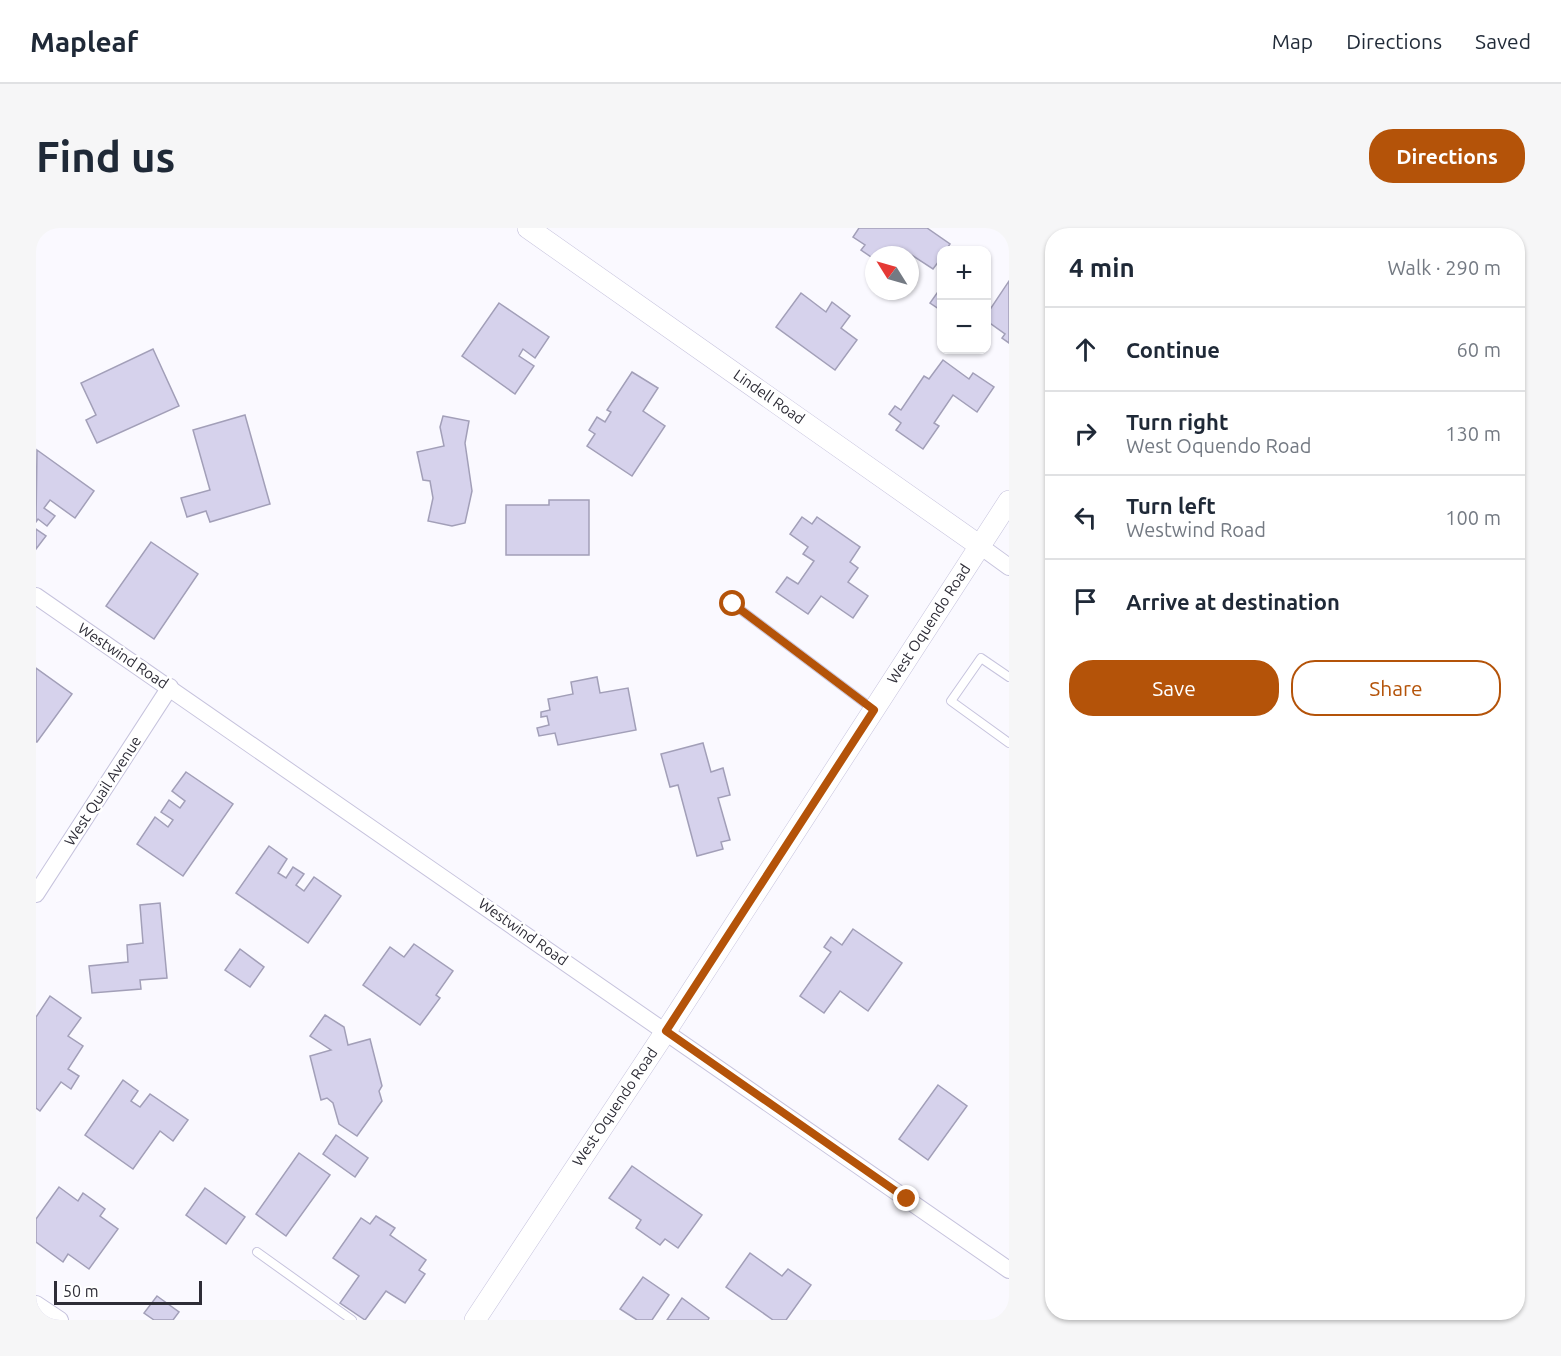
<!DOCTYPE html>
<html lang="en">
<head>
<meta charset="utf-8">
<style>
	body { margin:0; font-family:Ubuntu,sans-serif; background:#f6f6f7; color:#1f2937 }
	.controls { position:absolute; right:18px; top:18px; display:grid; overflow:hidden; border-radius:12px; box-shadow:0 2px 4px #0004 }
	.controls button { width:54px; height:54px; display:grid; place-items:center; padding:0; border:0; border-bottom:2px solid #e0e1e3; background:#fff; color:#1f2937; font:30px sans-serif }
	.compass { position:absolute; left:829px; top:18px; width:54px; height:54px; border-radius:50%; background:#fff; box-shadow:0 2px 4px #0004; rotate:307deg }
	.scale { position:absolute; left:18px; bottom:15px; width:148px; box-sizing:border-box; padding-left:6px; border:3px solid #2e2d37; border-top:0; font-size:16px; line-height:21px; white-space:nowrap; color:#2e2d37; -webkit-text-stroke:4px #fff; paint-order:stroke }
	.stop { position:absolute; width:18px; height:18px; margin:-14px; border:4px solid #b45309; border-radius:50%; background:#fff }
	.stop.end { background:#b45309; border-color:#fff; box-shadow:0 2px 6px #0008 }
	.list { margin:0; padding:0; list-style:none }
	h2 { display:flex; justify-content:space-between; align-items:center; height:78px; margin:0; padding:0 24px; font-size:26px }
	h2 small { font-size:20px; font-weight:400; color:#747a83 }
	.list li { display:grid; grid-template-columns:39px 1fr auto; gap:18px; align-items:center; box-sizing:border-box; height:84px; padding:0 24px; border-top:2px solid #e0e1e3 }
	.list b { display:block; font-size:22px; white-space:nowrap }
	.list p { margin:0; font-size:20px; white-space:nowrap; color:#747a83 }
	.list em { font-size:20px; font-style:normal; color:#747a83 }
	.actions { display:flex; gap:12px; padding:18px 24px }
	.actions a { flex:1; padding:14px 0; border:2px solid #b45309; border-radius:24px; text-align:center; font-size:21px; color:#b45309 }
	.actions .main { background:#b45309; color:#fff }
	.icon { flex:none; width:33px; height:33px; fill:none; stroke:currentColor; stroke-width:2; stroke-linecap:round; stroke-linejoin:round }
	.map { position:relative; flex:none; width:973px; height:1092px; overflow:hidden; border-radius:24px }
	header { display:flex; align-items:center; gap:36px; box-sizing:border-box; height:84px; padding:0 30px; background:#fff; border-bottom:2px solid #e0e1e3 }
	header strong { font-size:28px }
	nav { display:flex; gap:33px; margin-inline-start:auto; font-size:21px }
	.intro { display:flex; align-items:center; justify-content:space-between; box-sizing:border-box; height:144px; padding:0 36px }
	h1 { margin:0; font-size:42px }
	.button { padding:15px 27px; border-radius:24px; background:#b45309; color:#fff; font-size:21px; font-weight:700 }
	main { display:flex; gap:36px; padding:0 36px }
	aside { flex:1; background:#fff; border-radius:24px; box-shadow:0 2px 4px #0004 }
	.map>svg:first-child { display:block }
	.building { fill:#d6d2ec; stroke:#a29fb8; stroke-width:1.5 }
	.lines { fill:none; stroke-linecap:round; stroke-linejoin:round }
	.service-casing { stroke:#c6c3dd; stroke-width:10 }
	.minor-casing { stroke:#c6c3dd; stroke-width:18 }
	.tertiary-casing { stroke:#c6c3dd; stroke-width:22 }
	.service { stroke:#fff; stroke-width:8 }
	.minor { stroke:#fff; stroke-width:16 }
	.tertiary { stroke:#fff; stroke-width:21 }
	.route { stroke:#b45309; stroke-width:8 }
	.labels { text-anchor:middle; stroke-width:5; stroke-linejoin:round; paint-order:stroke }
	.street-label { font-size:15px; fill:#2e2d37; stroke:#fff }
</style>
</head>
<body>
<header>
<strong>Mapleaf</strong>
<nav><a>Map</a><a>Directions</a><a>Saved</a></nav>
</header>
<div class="intro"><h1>Find us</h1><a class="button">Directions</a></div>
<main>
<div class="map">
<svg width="973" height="1092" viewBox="0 0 973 1092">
	<rect width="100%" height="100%" fill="#faf9ff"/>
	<!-- building -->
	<g class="building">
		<path d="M 823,0 L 891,0 L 914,16 L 910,22 L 906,22 L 906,29 L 897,41 L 868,22 L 864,27 L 838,27 L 838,31 L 825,22 L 829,17 L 817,9 Z"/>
		<path d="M 973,53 L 973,115 L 966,110 L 969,106 L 951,93 L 951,86 Z"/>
		<path d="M 906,58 L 906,83 L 894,75 Z"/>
		<path d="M 765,65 L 790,84 L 796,74 L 814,88 L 805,100 L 821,112 L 799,142 L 740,99 Z"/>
		<path d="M 463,75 L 513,109 L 499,130 L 487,121 L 483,128 L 498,138 L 479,166 L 426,128 Z"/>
		<path d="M 117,121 L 143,178 L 61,215 L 50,192 L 60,187 L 45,155 Z"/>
		<path d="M 907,132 L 933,151 L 937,145 L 958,159 L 941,184 L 917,167 L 898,195 L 903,198 L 887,221 L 860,202 L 865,195 L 853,186 L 859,178 L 865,182 L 888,148 L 893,151 Z"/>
		<path d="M 596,144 L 622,160 L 607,183 L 629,198 L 596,248 L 551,218 L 559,206 L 553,202 L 561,189 L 569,194 L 575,184 L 571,182 Z"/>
		<path d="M 209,187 L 234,276 L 174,294 L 170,283 L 151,289 L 145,270 L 174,262 L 157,202 Z"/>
		<path d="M 407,188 L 433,193 L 429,215 L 436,263 L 429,295 L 416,298 L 392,293 L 397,270 L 394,253 L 387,252 L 381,224 L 408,218 L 404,199 Z"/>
		<path d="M 1,222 L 58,263 L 39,290 L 14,272 L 8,280 L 19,288 L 11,298 L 2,291 L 0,294 Z"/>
		<path d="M 513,272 L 553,272 L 553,327 L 470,327 L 470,277 L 513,277 Z"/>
		<path d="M 766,289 L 776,296 L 781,289 L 824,319 L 814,334 L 822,340 L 812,354 L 832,368 L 817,390 L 785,368 L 772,386 L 740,364 L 751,349 L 762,356 L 778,333 L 767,326 L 772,319 L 754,306 Z"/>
		<path d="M 0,301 L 10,308 L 0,321 Z"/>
		<path d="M 115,314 L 162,346 L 118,411 L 70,378 Z"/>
		<path d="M 0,440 L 36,466 L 1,514 L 0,514 Z"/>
		<path d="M 561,449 L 564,465 L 592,460 L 600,502 L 522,517 L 519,505 L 503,508 L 501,500 L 513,497 L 511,488 L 505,489 L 505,484 L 514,482 L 512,471 L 537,466 L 535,454 Z"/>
		<path d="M 667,515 L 675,544 L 687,540 L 694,567 L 682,570 L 694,612 L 685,614 L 687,621 L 661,628 L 642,557 L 634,559 L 625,526 Z"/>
		<path d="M 150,544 L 197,576 L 147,648 L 101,616 L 119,589 L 132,599 L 137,592 L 125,584 L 133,572 L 144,580 L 149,573 L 136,563 Z"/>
		<path d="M 233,618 L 251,631 L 242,645 L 250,650 L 257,639 L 268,646 L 260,657 L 268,663 L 278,649 L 305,668 L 272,715 L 200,665 Z"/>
		<path d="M 124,675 L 131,750 L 104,752 L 105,761 L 56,765 L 53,738 L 92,734 L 91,717 L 107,715 L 104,677 Z"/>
		<path d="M 817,701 L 866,735 L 832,783 L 804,763 L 788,785 L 764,768 L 795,724 L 788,719 L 795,709 L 806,717 Z"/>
		<path d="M 378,716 L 417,743 L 400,767 L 404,770 L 384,797 L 327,757 L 354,719 L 368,729 Z"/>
		<path d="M 204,721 L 228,739 L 214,759 L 189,742 Z"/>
		<path d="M 14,768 L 45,790 L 32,808 L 47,818 L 32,841 L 43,848 L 35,861 L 25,854 L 4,883 L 0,880 L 0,789 Z"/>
		<path d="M 289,787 L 308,799 L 312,817 L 334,811 L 346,858 L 343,863 L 346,873 L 321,908 L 303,896 L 297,875 L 291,870 L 285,872 L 274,828 L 295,822 L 274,808 Z"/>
		<path d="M 87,852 L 102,863 L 95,873 L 104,879 L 114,866 L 152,892 L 137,913 L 124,903 L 97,941 L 49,907 Z"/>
		<path d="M 902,857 L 931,878 L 892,932 L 863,911 Z"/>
		<path d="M 300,907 L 332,930 L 319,949 L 287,926 Z"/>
		<path d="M 263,925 L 294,947 L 250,1008 L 220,986 Z"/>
		<path d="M 596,938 L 666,987 L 642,1020 L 629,1011 L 624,1017 L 600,1000 L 605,992 L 573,970 Z"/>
		<path d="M 23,959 L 42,973 L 47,965 L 69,981 L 64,988 L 82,1001 L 53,1041 L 32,1026 L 27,1034 L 0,1014 L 0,991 Z"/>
		<path d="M 169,960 L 209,989 L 190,1016 L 150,987 Z"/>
		<path d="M 340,988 L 359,1000 L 354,1007 L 390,1032 L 383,1042 L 389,1046 L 369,1075 L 350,1063 L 329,1092 L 304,1075 L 323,1048 L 297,1030 L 325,990 L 334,996 Z"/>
		<path d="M 714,1025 L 746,1048 L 752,1041 L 775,1057 L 750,1092 L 737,1092 L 690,1059 Z"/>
		<path d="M 607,1049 L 633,1067 L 616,1092 L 601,1092 L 584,1081 Z"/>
		<path d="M 121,1068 L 143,1084 L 137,1092 L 118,1092 L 108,1085 Z"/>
		<path d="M 646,1070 L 673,1090 L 672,1092 L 631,1092 Z"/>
	</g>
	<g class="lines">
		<defs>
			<g id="service">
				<path d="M 697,376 L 838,482"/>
				<path d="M 973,449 L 945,430 L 915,473 L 973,515"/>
				<path d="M 221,1024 L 316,1092"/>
			</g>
			<g id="minor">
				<path d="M 944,318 L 973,339"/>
				<path d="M 0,368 L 973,1042"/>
				<path d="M 0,666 L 134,459"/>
				<path d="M 0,1076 L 24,1092"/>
			</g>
			<g id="tertiary">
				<path d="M 492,0 L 944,318"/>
				<path d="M 439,1092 L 630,803 L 973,273"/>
			</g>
		</defs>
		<!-- service casing -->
		<use href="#service" class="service-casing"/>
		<!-- minor casing -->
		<use href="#minor" class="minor-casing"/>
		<!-- tertiary casing -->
		<use href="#tertiary" class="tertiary-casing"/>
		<!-- service -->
		<use href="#service" class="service"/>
		<!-- minor -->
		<use href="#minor" class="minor"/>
		<!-- tertiary -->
		<use href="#tertiary" class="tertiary"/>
	</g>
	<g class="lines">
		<!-- route -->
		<path class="route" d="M 697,376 L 838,482 L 630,803 L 871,971"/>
	</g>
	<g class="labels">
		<!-- street labels -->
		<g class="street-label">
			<text transform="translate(733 169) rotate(35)" y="5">Lindell Road</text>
			<text transform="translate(893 396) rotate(-57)" y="5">West Oquendo Road</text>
			<text transform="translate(87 428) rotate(34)" y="5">Westwind Road</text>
			<text transform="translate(67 563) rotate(-57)" y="5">West Quail Avenue</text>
			<text transform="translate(487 704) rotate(35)" y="5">Westwind Road</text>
			<text transform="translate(579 879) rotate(-56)" y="5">West Oquendo Road</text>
		</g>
	</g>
</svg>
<div class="controls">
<button>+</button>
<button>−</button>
</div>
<svg class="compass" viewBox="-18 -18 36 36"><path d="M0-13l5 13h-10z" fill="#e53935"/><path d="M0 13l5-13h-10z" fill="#747a83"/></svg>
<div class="scale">50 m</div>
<div class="stop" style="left:697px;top:376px"></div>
<div class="stop end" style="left:871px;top:971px"></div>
</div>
<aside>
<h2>4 min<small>Walk · 290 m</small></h2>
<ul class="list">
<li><svg class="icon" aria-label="ahead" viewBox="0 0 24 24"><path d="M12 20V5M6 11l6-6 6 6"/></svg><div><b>Continue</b></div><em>60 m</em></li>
<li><svg class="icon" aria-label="right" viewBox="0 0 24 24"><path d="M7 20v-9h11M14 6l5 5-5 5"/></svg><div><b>Turn right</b><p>West Oquendo Road</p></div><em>130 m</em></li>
<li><svg class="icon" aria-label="left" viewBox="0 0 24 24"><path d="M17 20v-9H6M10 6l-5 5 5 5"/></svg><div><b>Turn left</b><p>Westwind Road</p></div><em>100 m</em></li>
<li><svg class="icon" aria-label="arrive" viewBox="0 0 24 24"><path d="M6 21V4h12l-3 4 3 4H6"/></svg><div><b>Arrive at destination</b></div></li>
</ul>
<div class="actions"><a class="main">Save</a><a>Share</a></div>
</aside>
</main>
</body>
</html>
